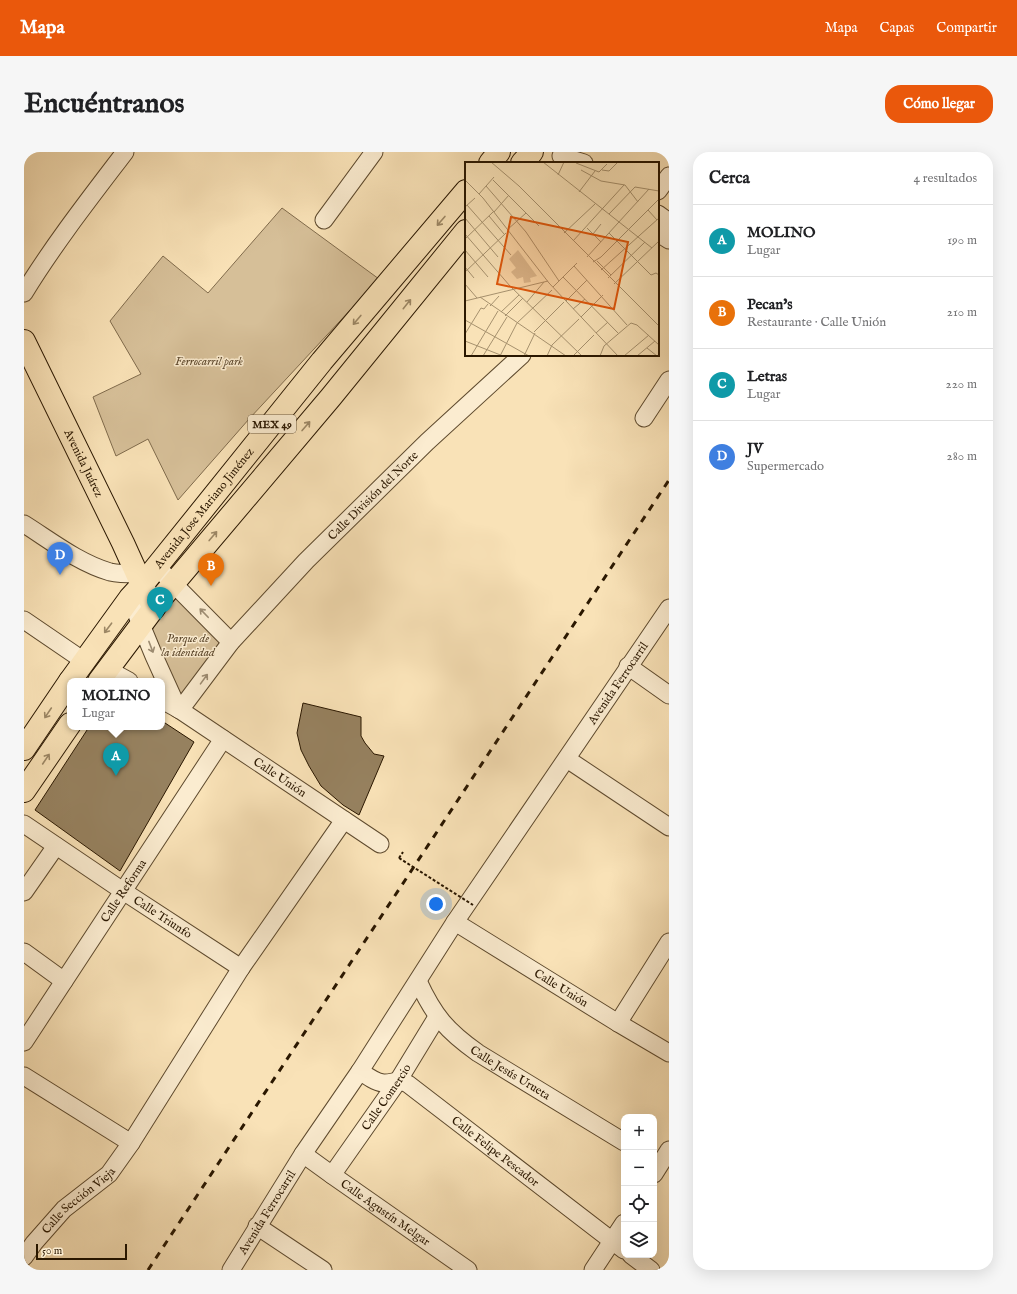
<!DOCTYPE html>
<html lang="es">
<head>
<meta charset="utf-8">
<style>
	body { margin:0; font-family:"IM FELL English",serif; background:#f6f6f6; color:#202124 }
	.controls { position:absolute; right:12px; bottom:12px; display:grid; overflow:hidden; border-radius:8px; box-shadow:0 4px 16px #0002 }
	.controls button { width:36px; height:36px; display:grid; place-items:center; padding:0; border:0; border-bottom:1px solid #e0e0e0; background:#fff; color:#202124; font:20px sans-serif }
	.scale { position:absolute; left:12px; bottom:10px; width:91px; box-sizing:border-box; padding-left:4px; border:2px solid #2a1700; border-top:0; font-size:11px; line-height:14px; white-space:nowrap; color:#2a1700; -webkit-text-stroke:3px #fbecd0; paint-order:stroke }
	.you { position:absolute; left:412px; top:752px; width:14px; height:14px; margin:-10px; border:3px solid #fff; border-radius:50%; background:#1a73e8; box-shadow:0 0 0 6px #1a73e833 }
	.badge { display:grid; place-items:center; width:26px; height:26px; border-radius:50%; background:#ea580c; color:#fff; font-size:13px; font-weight:700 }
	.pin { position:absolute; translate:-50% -33px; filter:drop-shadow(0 1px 2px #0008) }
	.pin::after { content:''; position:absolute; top:21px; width:14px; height:12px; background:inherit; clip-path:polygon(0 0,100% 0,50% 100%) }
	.popup { position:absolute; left:43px; top:526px; width:98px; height:52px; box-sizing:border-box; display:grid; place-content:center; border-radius:8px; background:#fff; filter:drop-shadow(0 1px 3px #0005); font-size:13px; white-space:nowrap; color:#757577 }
	.popup b { font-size:15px; color:#202124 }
	.popup::after { content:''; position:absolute; left:50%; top:100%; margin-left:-8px; border:8px solid transparent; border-top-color:#fff }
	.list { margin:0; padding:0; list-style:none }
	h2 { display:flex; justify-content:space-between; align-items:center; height:52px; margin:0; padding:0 16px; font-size:17px }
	h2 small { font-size:13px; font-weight:400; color:#757577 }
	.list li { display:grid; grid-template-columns:26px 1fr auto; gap:12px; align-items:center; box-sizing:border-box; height:72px; padding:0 16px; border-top:1px solid #e0e0e0 }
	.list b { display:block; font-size:15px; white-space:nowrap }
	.list p { margin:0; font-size:13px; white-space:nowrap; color:#757577 }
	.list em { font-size:13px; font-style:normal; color:#757577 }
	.icon { flex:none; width:22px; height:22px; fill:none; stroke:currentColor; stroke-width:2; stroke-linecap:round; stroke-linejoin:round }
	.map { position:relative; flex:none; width:645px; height:1118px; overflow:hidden; border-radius:16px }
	header { display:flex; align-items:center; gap:24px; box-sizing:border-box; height:56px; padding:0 20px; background:#ea580c; color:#fff }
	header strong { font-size:19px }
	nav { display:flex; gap:22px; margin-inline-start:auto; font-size:14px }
	.intro { display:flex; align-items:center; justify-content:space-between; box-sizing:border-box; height:96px; padding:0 24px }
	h1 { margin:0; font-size:28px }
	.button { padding:10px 18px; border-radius:16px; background:#ea580c; color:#fff; font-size:14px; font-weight:700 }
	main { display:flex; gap:24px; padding:0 24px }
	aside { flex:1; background:#fff; border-radius:16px; box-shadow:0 4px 16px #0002 }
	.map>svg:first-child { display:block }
	.green { fill:#d6bf98; stroke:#806b4c }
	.building { fill:#96815f; stroke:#2a1700 }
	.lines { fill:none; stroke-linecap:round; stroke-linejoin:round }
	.minor-casing { stroke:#5e4a2e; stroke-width:19 }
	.major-casing { stroke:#2a1700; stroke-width:24 }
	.highway-casing { stroke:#2a1700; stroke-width:24 }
	.path { stroke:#2a1700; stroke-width:2; stroke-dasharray:3 2; stroke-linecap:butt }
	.minor { stroke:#fbecd0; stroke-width:17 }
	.major { stroke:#f9e2b7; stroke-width:22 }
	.highway { stroke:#f9e2b7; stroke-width:22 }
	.rail { stroke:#2a1700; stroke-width:3; stroke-dasharray:7 7; stroke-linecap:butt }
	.path-bridge { stroke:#2a1700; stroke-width:2; stroke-dasharray:3 2; stroke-linecap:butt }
	.oneway { stroke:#9c8765 }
	.oneway2 { stroke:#9d8c72 }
	.labels { text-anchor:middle; stroke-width:3; stroke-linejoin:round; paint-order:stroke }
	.shield { fill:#fbecd0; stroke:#69573e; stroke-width:1 }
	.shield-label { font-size:11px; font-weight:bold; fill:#2a1700 }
	.park-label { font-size:12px; font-style:italic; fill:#5e492e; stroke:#fbecd0 }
	.street-label { font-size:12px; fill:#2a1700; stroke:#fbecd0 }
	.inset-road { fill:none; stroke:#a6916e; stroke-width:1 }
	.view { fill:#de560b; fill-opacity:0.15; stroke:#de560b; stroke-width:2 }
	.inset-edge { fill:none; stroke:#2a1700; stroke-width:2 }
</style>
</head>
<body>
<header>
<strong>Mapa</strong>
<nav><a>Mapa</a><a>Capas</a><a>Compartir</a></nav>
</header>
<div class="intro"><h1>Encuéntranos</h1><a class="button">Cómo llegar</a></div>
<main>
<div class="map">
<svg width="645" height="1118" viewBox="0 0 645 1118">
	<rect width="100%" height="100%" fill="#f9e2b7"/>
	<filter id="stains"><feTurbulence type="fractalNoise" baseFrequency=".005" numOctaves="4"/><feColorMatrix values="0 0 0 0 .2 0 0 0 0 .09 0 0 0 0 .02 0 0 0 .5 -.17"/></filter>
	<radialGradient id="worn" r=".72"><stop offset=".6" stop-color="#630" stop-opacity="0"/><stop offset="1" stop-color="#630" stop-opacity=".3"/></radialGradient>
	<!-- green -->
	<g class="green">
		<path d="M 258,56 L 355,127 L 225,267 L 154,348 L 124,287 L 92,304 L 69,245 L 117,222 L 86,169 L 139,104 L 184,141 Z"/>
		<path d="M 151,437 L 202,490 L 155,554 L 128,478 Z"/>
	</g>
	<!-- building -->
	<g class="building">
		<path d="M 279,551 L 337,565 L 337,584 L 341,591 L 350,602 L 360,604 L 335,663 L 319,653 L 297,634 L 285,614 L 277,598 L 273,581 Z"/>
		<path d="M 138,569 L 170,590 L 96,719 L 11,658 L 65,575 L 138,575 Z"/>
	</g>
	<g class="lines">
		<defs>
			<g id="minor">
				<path d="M 537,4 L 560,11"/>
				<path d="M 634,39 L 645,24"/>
				<path d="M 634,62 L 645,70"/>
				<path d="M 300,68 L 350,0"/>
				<path d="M 634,81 L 645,88"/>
				<path d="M 0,141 C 30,92 66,46 101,0"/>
				<path d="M 620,266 L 645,228"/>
				<path d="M 0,372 C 27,389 55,411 86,420 C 95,422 104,422 113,422"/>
				<path d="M 133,415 L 207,490"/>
				<path d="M 106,446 L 130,504 L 154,557"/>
				<path d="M 0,468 L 60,509"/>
				<path d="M 604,514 L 645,543"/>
				<path d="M 83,517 L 105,529"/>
				<path id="s1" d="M 138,548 L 156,558 L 356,692"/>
				<path id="s2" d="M 156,558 L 207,490 L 282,409 L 403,290 L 498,203"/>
				<path d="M 543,607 L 645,675"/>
				<path id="s3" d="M 0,672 L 99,739 L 217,816"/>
				<path d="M 0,740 L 32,694"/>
				<path id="s4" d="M 431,770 L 594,871 L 645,901"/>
				<path d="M 0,800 L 40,829"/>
				<path id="s5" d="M 394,829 C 410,864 423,879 454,901 L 600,990"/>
				<path d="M 594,871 L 645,790"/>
				<path id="s6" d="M 0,890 L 199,587"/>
				<path id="s7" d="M 336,919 C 343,924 351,930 359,931 C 369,932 372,926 384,932 L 600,1098"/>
				<path d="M 0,924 L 107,991"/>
				<path id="s8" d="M 279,1002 L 308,1023 L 444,1118"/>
				<path d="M 630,1022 L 645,998"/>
				<path id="s9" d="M 308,1023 L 374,929 L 413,865"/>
				<path d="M 233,1074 L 299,1118"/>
				<path d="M 607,1103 L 627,1118"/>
				<path id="s10" d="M 0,1105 L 10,1091 L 40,1057 L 85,1022 L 107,991 L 217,816 L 320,668"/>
				<path id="s11" d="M 207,1118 L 279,1002 L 336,919 L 431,770 L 645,456"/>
				<path d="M 569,1118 L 600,1071"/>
			</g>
			<g id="major">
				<path id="s12" d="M 0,189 L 99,391 L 118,433 L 130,456"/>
			</g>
			<g id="highway">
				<path d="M 466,11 L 475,0"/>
				<path d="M 498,11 L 508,0"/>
				<path id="s13" d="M 46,529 L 106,446 L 118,433 L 298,209 L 442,39"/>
				<path d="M 75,529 L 138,445 L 307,245 L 442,79"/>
				<path d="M 0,597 L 46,529"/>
				<path d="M 0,639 L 46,572"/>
			</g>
		</defs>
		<!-- minor casing -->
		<use href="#minor" class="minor-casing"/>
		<!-- major casing -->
		<use href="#major" class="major-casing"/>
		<!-- highway casing -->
		<use href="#highway" class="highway-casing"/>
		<!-- path -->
		<path class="path" d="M 375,706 L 379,700"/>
		<!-- minor -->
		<use href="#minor" class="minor"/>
		<!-- major -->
		<use href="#major" class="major"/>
		<!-- highway -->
		<use href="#highway" class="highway"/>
		<!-- rail -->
		<path class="rail" d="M 124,1118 L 645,328"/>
		<!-- path-bridge -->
		<path class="path-bridge" d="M 375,706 L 449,753"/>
	</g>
	<!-- one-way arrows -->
	<defs><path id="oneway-shaft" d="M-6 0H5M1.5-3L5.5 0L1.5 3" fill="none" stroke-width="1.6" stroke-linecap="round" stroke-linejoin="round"/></defs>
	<g class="oneway">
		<use href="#oneway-shaft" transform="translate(417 69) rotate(131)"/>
		<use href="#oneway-shaft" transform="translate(383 152) rotate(-51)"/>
		<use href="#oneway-shaft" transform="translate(333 168) rotate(130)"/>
		<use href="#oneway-shaft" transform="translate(282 274) rotate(-49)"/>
		<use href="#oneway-shaft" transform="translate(189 384) rotate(-50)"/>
		<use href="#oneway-shaft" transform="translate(84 476) rotate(127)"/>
		<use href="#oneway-shaft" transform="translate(24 561) rotate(124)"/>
		<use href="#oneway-shaft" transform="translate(22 607) rotate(-56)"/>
	</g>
	<g class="oneway2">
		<use href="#oneway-shaft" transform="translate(180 461) rotate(-134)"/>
		<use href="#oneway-shaft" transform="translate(127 495) rotate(69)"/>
		<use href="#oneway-shaft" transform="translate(180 527) rotate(-54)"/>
	</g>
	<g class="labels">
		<!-- shield labels -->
		<rect class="shield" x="224" y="263" width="48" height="18" rx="3"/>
		<g class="shield-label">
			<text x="248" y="276">MEX 49</text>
		</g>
		<!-- park labels -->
		<g class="park-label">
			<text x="185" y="213">Ferrocarril park</text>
			<text x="164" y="490">Parque de<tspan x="164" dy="14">la identidad</tspan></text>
		</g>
		<!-- street labels -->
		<g class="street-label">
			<text dy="4" stroke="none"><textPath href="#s12" startOffset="136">Avenida Juárez</textPath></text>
			<text dy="4" stroke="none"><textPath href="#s2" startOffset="289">Calle División del Norte</textPath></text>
			<text dy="4" stroke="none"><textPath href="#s13" startOffset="219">Avenida Jose Mariano Jiménez</textPath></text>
			<text dy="4" stroke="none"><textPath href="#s11" startOffset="703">Avenida Ferrocarril</textPath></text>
			<text dy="4" stroke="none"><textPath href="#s1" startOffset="141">Calle Unión</textPath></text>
			<text dy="4" stroke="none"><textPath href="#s6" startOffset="181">Calle Reforma</textPath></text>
			<text dy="4" stroke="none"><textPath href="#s3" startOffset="167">Calle Triunfo</textPath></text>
			<text dy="4" stroke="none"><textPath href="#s4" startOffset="125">Calle Unión</textPath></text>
			<text dy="4" stroke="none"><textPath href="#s5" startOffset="133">Calle Jesús Urueta</textPath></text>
			<text dy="4" stroke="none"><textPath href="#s9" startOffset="95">Calle Comercio</textPath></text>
			<text dy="4" stroke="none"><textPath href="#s7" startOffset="162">Calle Felipe Pescador</textPath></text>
			<text dy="4" stroke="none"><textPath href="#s10" startOffset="79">Calle Sección Vieja</textPath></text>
			<text dy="4" stroke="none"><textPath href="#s11" startOffset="68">Avenida Ferrocarril</textPath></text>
			<text dy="4" stroke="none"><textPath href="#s8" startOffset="101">Calle Agustín Melgar</textPath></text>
		</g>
	</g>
	<!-- overview -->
	<g transform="translate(441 10)">
		<rect width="194" height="194" fill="#f9e2b7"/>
		<path d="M 53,88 L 72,114 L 65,116 L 66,120 L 59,121 L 58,115 L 52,117 L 46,110 L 51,106 L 44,97 Z" fill="#d6bf98"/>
		<path class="inset-road" d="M 26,0 L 54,24 L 194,164M 78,0 L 187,86M 111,1 L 134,10 L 142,2M 116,8 L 136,19 L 160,23 L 173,40M 137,8 L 144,9 L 153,0M 93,13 L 99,0M 0,18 L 18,36 L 84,121 L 153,194M 28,18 L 74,64M 21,24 L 61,70 L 94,119M 114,30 L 130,9M 14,32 L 29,15M 2,43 L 46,93M 0,45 L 10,36M 183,48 L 192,58M 29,50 L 44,33M 144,52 L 170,25 L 194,29M 24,54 L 39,72M 0,56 L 33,95M 122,66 L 136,80M 42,68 L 61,51M 99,71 L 130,42M 144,71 L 186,113 L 191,111 L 194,113M 0,72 L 45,124 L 117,194M 128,72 L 136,62M 0,77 L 28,50M 108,79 L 159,23M 0,88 L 23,115M 122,95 L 184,27M 132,99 L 146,113M 128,100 L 136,95 L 194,37M 109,104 L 162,163M 0,105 L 9,116M 136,108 L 194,56M 0,110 L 41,71M 98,115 L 153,171M 143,116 L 180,80M 0,122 L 12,136M 149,122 L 194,79M 88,125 L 112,101M 15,135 L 101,194M 0,139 L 83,119M 101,139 L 122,118M 62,140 L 79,120M 25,144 L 34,134M 108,147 L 120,137M 36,150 L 54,133M 40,154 L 58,136M 116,155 L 138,133M 0,158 L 64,194M 69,170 L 99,140M 131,171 L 143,160M 0,172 L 16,146 L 19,147 L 23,142M 0,179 L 38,194M 182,186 L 192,194M 6,194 L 33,149M 18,194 L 42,155M 35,194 L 52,161 L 87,128M 59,194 L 70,171M 82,194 L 87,183 L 114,157M 108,194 L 129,173M 135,194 L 139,184 L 166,161 L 172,163 L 194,183M 159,194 L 184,173M 172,194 L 190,179"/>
		<path class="view" d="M 46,55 L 163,80 L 149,147 L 32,122 Z"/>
		<rect width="194" height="194" class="inset-edge"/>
	</g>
	<rect width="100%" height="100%" filter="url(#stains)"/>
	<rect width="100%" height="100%" fill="url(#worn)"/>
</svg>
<div class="controls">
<button>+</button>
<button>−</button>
<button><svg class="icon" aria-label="locate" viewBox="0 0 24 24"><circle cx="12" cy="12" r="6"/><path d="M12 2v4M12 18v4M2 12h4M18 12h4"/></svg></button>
<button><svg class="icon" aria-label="layers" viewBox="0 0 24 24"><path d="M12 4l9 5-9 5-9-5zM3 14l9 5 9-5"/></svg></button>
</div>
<div class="scale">50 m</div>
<div class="you"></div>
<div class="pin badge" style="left:92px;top:624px;background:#0f9aa8">A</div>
<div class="popup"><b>MOLINO</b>Lugar</div>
<div class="pin badge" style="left:187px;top:434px;background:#e8710a">B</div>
<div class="pin badge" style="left:136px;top:468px;background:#0f9aa8">C</div>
<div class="pin badge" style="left:36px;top:423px;background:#3f7fe0">D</div>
</div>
<aside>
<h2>Cerca<small>4 resultados</small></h2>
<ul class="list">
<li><span class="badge" style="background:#0f9aa8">A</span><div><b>MOLINO</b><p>Lugar</p></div><em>190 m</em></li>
<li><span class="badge" style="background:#e8710a">B</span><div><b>Pecan's</b><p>Restaurante · Calle Unión</p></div><em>210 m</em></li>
<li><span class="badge" style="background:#0f9aa8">C</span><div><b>Letras</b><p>Lugar</p></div><em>220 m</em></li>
<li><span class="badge" style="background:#3f7fe0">D</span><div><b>JV</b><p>Supermercado</p></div><em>280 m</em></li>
</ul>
</aside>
</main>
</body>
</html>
